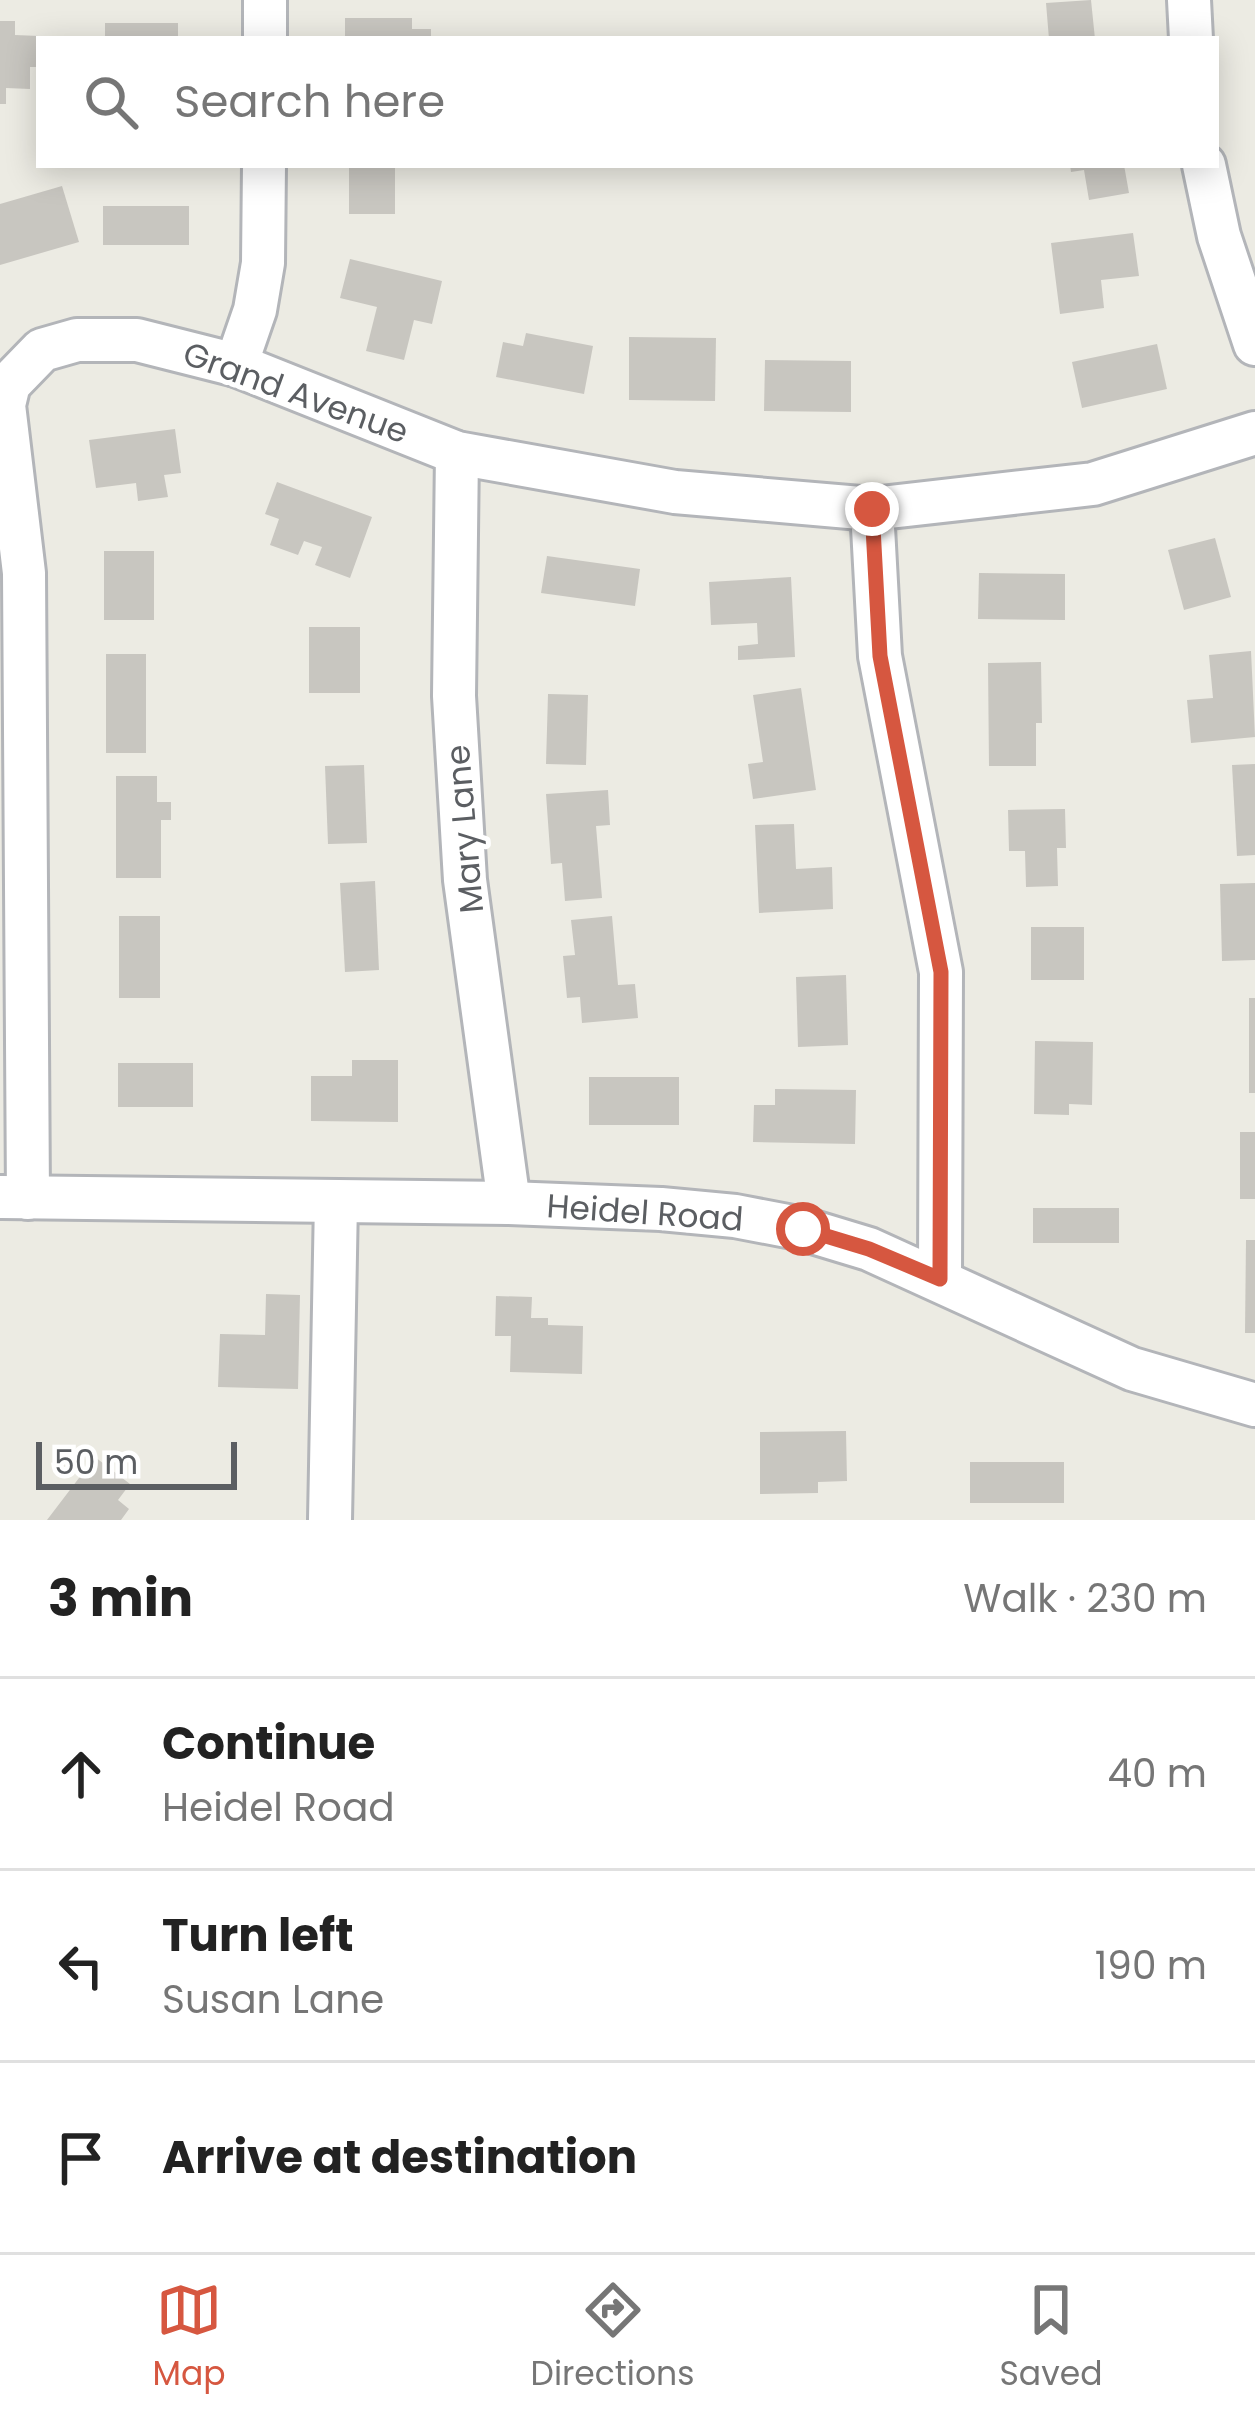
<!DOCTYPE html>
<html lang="en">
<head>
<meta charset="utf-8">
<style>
	body { margin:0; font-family:Poppins,sans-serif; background:#f6f6f6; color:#222 }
	.scale { position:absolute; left:36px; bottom:30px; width:201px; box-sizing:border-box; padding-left:12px; border:6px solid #5b5e62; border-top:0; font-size:33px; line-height:42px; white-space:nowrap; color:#5b5e62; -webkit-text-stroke:9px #fff; paint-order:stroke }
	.stop { position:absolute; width:36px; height:36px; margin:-27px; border:9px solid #d65740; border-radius:50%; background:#fff }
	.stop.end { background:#d65740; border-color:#fff; box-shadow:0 3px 12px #0008 }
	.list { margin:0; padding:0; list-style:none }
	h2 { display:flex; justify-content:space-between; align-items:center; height:156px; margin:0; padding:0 48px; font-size:51px }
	h2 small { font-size:39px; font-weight:400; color:#767676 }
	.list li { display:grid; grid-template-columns:78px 1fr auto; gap:36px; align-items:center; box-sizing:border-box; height:192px; padding:0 48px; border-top:3px solid #e0e0e0 }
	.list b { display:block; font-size:45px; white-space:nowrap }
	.list p { margin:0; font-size:39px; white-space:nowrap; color:#767676 }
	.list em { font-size:39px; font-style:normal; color:#767676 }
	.icon { flex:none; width:66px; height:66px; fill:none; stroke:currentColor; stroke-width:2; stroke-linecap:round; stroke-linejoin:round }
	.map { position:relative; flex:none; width:1255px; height:1520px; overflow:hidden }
	.search { position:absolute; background:#fff; box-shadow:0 6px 30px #0003; left:36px; right:36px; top:36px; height:132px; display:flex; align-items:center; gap:30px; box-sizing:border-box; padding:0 42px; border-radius:0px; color:#767676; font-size:45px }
	.sheet { height:732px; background:#fff }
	nav { display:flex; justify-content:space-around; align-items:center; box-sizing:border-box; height:168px; border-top:3px solid #e0e0e0; background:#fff; font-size:33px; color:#767676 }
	nav a { display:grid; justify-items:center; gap:6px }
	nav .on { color:#d65740 }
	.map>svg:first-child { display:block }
	.building { fill:#c8c6c0 }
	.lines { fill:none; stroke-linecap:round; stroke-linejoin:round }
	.minor-casing { stroke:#b3b5b9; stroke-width:48 }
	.minor { stroke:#fff; stroke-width:42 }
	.route { stroke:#d65740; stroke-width:15 }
	.labels { text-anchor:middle; stroke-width:10; stroke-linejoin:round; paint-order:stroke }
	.street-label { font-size:33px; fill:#5b5e62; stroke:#fff }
</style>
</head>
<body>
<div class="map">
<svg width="1255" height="1520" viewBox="0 0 1255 1520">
	<rect width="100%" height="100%" fill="#ecebe3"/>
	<!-- building -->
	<g class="building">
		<path d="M 1091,0 L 1095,39 L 1049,39 L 1046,3 Z"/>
		<path d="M 345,18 L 412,18 L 412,29 L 431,29 L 431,39 L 345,39 Z"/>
		<path d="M 0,21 L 15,21 L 15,35 L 39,36 L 39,67 L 30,67 L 30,89 L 6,88 L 6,104 L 0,104 Z"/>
		<rect x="105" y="23" width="73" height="16"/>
		<rect x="349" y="165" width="46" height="49"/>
		<path d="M 1070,165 L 1124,165 L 1129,193 L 1089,200 L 1084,170 L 1071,172 Z"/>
		<path d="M 62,186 L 79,242 L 0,265 L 0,204 Z"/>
		<rect x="103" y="206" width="86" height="39"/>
		<path d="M 1133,233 L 1139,276 L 1101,280 L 1104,308 L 1060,314 L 1051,243 Z"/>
		<path d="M 350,259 L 442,281 L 432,324 L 414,320 L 404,360 L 366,351 L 377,307 L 340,298 Z"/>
		<path d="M 526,333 L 593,346 L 584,394 L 496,377 L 503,342 L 523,346 Z"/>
		<path d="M 629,337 L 716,338 L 715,401 L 629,400 Z"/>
		<path d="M 1157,344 L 1167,389 L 1082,408 L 1072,362 Z"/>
		<path d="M 765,360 L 851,361 L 851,412 L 764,411 Z"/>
		<path d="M 175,429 L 181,473 L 164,475 L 168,497 L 138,501 L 136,483 L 96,488 L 89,440 Z"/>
		<path d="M 277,482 L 372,517 L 350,578 L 315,565 L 322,547 L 304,541 L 298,555 L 270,545 L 279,519 L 265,514 Z"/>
		<path d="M 1215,538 L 1231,597 L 1184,610 L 1168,550 Z"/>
		<rect x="104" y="551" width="50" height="69"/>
		<path d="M 547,556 L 640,569 L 635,606 L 541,593 Z"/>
		<path d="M 979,573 L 1065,574 L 1065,620 L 978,619 Z"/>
		<path d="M 791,577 L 795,657 L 738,660 L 738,646 L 758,644 L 757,623 L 711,625 L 709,582 Z"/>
		<rect x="309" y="627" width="51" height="66"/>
		<path d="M 1251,651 L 1255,737 L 1191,743 L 1187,700 L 1213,698 L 1209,655 Z"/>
		<rect x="106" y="654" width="40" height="99"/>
		<path d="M 1041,662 L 1042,723 L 1036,723 L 1036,766 L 989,766 L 988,663 Z"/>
		<path d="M 801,688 L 816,790 L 753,799 L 748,764 L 763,762 L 753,695 Z"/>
		<path d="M 548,694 L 588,695 L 586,765 L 546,764 Z"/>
		<path d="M 1255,764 L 1255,855 L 1237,856 L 1232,765 Z"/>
		<path d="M 364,765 L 367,843 L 328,844 L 325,766 Z"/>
		<path d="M 116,776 L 157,776 L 157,802 L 171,802 L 171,820 L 161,820 L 161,878 L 116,878 Z"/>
		<path d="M 608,790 L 610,825 L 596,826 L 602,898 L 565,901 L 562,863 L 551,864 L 546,794 Z"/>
		<path d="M 1065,809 L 1066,848 L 1057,848 L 1058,886 L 1026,887 L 1025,851 L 1009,851 L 1008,810 Z"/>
		<path d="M 794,824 L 796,869 L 832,867 L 833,909 L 759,913 L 755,825 Z"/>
		<path d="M 375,881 L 379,970 L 345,972 L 340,883 Z"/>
		<path d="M 1255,883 L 1255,960 L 1222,961 L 1220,884 Z"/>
		<rect x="119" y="916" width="41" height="82"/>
		<path d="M 612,916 L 618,985 L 635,984 L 638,1018 L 582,1023 L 580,997 L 567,998 L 563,956 L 575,955 L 571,920 Z"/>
		<rect x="1031" y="927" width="53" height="53"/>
		<path d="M 846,975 L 848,1045 L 798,1047 L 796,977 Z"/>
		<rect x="1249" y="998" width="6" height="95"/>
		<path d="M 1035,1041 L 1093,1042 L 1092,1105 L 1069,1104 L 1069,1115 L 1034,1114 Z"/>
		<path d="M 352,1060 L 398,1060 L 398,1122 L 311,1121 L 311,1076 L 352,1076 Z"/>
		<rect x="118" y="1063" width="75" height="44"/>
		<rect x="589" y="1077" width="90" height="48"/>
		<path d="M 775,1089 L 856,1090 L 855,1144 L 753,1142 L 754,1105 L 775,1105 Z"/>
		<rect x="1240" y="1132" width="15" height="67"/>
		<rect x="1033" y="1208" width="86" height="35"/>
		<path d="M 1246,1240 L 1255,1240 L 1255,1333 L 1245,1333 Z"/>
		<path d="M 266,1294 L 300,1295 L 298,1389 L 218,1387 L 220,1334 L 265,1335 Z"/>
		<path d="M 496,1296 L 532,1297 L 531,1318 L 548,1318 L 548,1325 L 583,1326 L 582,1374 L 510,1372 L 511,1336 L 495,1336 Z"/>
		<path d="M 846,1431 L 847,1481 L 818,1482 L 818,1493 L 760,1494 L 760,1432 Z"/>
		<path d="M 95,1457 L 130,1484 L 118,1500 L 129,1509 L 121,1520 L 47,1520 Z"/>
		<rect x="970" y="1462" width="94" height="41"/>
	</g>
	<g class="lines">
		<defs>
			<g id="minor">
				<path d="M 1189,0 L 1191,39"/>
				<path d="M 265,39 L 265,0"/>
				<path d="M 1204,165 L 1219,236 L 1255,344"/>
				<path d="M 236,365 L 255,310 L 263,263 L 264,165"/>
				<path d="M 457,453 L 454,696 L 465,880 L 509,1203"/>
				<path d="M 872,509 L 880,656 L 941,972 L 940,1279"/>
				<path d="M 2,1197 L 509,1203 L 661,1209 L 735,1216 L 803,1229 L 869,1249 L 1132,1369 L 1255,1405"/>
				<path d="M 28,1198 L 24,573 L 4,405 L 9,384 L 42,350 L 77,340 L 137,340 L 236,365 L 457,453 L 675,492 L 872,509 L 1093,484 L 1255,433"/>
				<path d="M 330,1520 L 336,1201"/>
			</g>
		</defs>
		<!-- minor casing -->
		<use href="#minor" class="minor-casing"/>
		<!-- minor -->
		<use href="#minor" class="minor"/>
	</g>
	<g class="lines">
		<!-- route -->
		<path class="route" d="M 803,1229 L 869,1249 L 940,1279 L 941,972 L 880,656 L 872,509"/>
	</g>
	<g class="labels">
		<!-- street labels -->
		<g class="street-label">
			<text transform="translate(296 392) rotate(20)" y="12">Grand Avenue</text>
			<text transform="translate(464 829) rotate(-95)" y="12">Mary Lane</text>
			<text transform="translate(645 1212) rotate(4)" y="12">Heidel Road</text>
		</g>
	</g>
</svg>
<div class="scale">50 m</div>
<div class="stop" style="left:803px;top:1229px"></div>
<div class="stop end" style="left:872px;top:509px"></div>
<div class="search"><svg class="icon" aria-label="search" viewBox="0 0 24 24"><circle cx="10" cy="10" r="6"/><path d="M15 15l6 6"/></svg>Search here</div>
</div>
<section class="sheet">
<h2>3 min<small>Walk · 230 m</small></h2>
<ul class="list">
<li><svg class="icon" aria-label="ahead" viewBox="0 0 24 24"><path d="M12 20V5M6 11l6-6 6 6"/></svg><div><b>Continue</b><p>Heidel Road</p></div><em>40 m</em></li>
<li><svg class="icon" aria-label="left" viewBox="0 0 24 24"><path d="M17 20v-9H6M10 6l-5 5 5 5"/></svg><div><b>Turn left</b><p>Susan Lane</p></div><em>190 m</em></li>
<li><svg class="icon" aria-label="arrive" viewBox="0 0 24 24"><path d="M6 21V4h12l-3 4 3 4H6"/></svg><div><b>Arrive at destination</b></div></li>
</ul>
</section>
<nav>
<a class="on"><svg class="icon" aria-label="map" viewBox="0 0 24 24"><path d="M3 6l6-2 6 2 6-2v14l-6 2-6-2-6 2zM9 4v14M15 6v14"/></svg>Map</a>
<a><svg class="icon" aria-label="directions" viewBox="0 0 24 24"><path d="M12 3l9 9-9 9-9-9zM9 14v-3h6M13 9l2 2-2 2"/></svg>Directions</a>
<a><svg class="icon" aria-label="saved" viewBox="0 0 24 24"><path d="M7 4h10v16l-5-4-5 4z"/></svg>Saved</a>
</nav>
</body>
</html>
